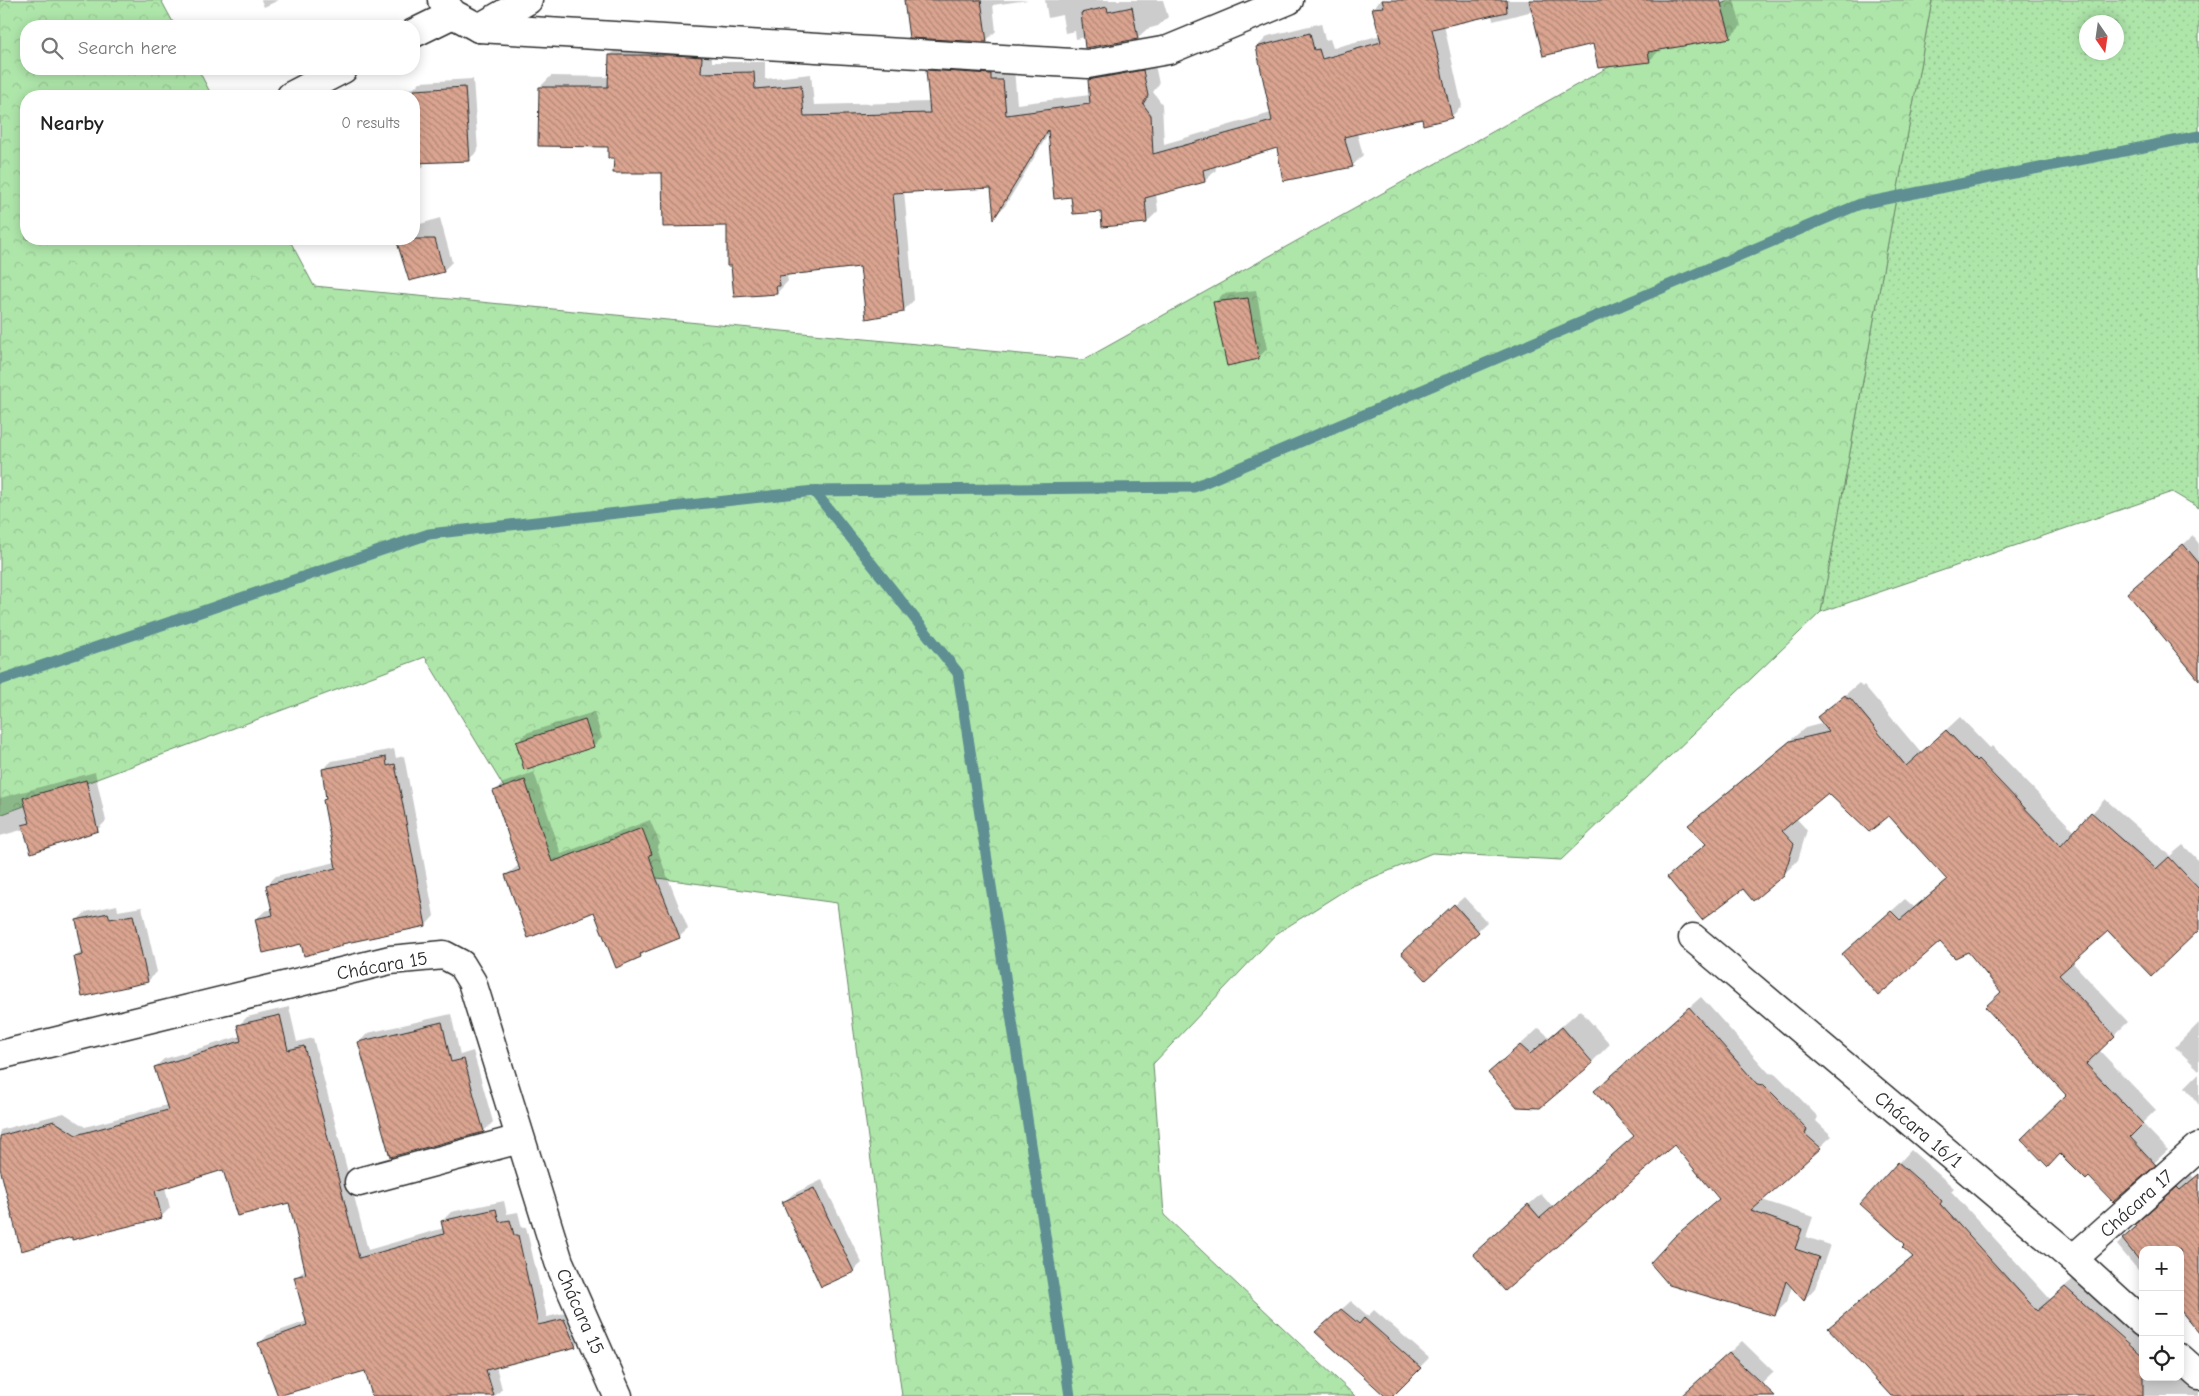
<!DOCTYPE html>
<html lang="en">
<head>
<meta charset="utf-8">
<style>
	body { margin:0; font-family:"Comic Neue",sans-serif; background:#f2f2f2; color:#222 }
	.controls { position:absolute; right:15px; bottom:15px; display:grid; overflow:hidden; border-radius:10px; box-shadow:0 2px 12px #0003 }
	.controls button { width:45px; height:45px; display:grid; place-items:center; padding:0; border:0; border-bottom:1px solid #e0e0e0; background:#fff; color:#222; font:25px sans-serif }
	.compass { position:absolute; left:2079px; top:15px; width:45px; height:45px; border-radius:50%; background:#fff; box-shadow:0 2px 12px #0003; rotate:167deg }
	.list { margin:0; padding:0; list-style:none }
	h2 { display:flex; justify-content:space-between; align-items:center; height:65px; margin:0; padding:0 20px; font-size:21px }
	h2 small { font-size:16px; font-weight:400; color:#767676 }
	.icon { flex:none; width:28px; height:28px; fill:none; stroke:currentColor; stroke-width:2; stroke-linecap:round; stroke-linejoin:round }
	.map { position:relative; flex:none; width:2199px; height:1396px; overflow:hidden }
	.search { position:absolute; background:#fff; box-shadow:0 2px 12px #0003; left:20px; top:20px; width:400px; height:55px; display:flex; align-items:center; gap:12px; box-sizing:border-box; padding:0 18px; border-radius:20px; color:#767676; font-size:19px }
	.panel { position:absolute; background:#fff; box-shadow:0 2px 12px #0003; left:20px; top:90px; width:400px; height:155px; border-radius:20px }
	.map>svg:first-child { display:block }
	.grass { fill:url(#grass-dots); stroke:#6c886a; fill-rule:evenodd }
	.forest { fill:url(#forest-crowns); stroke:#6c886a }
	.shadow { fill:#0003 }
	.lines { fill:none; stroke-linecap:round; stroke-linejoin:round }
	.stream { stroke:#5e8f92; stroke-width:11 }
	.building { fill:url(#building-back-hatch); stroke:#2b2b2b }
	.minor-casing { stroke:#2b2b2b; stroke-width:31 }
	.minor { stroke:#fff; stroke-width:28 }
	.labels { text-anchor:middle; stroke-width:4; stroke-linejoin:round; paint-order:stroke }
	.street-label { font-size:19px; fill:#2b2b2b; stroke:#fff }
</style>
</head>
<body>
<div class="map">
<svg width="2199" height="1396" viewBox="0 0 2199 1396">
	<defs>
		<pattern id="grass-dots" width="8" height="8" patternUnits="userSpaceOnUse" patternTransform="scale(1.25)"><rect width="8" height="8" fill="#aee6aa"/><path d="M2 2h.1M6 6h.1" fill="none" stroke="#96c592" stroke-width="1.8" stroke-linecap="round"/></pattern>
		<pattern id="forest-crowns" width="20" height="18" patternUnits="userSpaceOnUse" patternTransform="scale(1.25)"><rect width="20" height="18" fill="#aee6aa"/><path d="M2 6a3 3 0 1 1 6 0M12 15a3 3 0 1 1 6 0" fill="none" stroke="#96c592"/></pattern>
		<pattern id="building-back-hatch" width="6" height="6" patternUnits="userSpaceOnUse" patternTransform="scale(1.25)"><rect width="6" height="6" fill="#daa490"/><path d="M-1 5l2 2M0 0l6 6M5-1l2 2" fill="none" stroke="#b18676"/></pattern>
	</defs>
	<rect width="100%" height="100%" fill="#fff"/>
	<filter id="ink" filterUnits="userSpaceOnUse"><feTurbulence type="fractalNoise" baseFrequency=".02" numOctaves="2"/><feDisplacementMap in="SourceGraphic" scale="10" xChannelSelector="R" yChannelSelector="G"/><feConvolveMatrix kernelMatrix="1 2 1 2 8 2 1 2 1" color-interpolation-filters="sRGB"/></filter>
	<g filter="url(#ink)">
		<!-- grass -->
		<path class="grass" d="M 1932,0 L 2199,0 L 2199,508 L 2172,492 L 1821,612 ZM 2086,22 L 2116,22 L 2116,52 L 2086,52 Z"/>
		<!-- forest -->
		<path class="forest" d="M 0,0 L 161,0 L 175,26 L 26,26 L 26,69 L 198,69 L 212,96 L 26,96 L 26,239 L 289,239 L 314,286 L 1083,360 L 1729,0 L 1932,0 L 1821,612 L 1561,860 L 1432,853 L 1350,887 L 1276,934 L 1153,1064 L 1164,1215 L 1355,1396 L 902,1396 L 837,903 L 550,863 L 425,657 L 0,815 Z"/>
		<!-- shadow -->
		<g class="shadow">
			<path d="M 261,0 L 279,0 L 264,7 Z"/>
			<path d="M 904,0 L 1028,0 L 993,5 L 996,31 L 986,41 L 910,37 Z"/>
			<path d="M 1045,0 L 1163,0 L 1168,17 L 1158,26 L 1147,29 L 1137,38 L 1085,37 L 1076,39 L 1075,31 L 1065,33 L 1062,15 L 1048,18 Z"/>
			<path d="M 1381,0 L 1734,0 L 1741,26 L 1730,37 L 1660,50 L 1649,61 L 1594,43 L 1533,11 L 1493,21 L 1492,14 L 1444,25 L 1462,106 L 1451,117 L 1423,118 L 1357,133 L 1363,155 L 1352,166 L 1278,147 L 1215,165 L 1216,170 L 1205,181 L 1156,194 L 1158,211 L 1147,222 L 1102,210 L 1072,196 L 1049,133 L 1005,206 L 995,216 L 993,186 L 904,191 L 914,300 L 903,311 L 861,266 L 790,274 L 787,277 L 788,281 L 777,293 L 729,224 L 663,172 L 615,157 L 609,146 L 540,87 L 551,76 L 610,77 L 610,55 L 621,44 L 712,46 L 712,62 L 765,62 L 765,79 L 811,74 L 814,105 L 930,102 L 928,71 L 939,59 L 1014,69 L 1017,104 L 1090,95 L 1089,80 L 1100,69 L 1154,60 L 1159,84 L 1153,92 L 1162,104 L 1164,144 L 1271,113 L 1257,47 L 1268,36 L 1321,23 L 1325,40 L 1330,39 L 1333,48 L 1381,35 L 1373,8 Z"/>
			<path d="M 473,79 L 478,151 L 469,159 L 423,162 L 424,166 L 414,175 L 414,96 L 376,96 L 378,94 L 414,88 L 420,82 Z"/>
			<path d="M 440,218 L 452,262 L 443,271 L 410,279 L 397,239 L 414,239 L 414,226 Z"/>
			<path d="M 1256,290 L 1267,349 L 1258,358 L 1214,303 L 1223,294 Z"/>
			<path d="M 2193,536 L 2199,544 L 2199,670 L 2138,584 Z"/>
			<path d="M 1859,683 L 1862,687 L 1864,685 L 1921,753 L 1960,717 L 1990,748 L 1992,746 L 2075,832 L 2105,799 L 2170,856 L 2183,845 L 2199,861 L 2199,929 L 2108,930 L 2072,962 L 2128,1022 L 2099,1050 L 2156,1110 L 2142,1123 L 2168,1150 L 2113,1201 L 2067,1095 L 2002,992 L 1968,951 L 1941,940 L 1844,954 L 1905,899 L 1914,907 L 1947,879 L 1889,814 L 1828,791 L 1796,818 L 1807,830 L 1798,860 L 1784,874 L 1743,887 L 1668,877 L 1706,843 L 1690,825 L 1704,812 L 1805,728 L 1824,723 L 1819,717 Z"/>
			<path d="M 594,712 L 602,738 L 593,746 L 518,742 L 526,733 Z"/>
			<path d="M 394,749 L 396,758 L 404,756 L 434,916 L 426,925 L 344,943 L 342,945 L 302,942 L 256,919 L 265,911 L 273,909 L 267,885 L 276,876 L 336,862 L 324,800 L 327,797 L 323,769 L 332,761 Z"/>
			<path d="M 95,772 L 106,821 L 97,830 L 25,829 L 0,836 L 0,798 Z"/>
			<path d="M 534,772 L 561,854 L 650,820 L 660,844 L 657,847 L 664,868 L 688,929 L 679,937 L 647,950 L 641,956 L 595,910 L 506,875 L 519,865 L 494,792 L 503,783 Z"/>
			<path d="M 1464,897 L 1487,922 L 1426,978 L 1411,944 Z"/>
			<path d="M 117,905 L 118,911 L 142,907 L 157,972 L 148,981 L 83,995 L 75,957 L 83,950 L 77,920 L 86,912 Z"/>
			<path d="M 1701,997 L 1769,1073 L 1776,1074 L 1789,1087 L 1818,1117 L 1816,1121 L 1832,1136 L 1762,1200 L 1813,1217 L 1806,1237 L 1830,1245 L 1815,1288 L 1804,1300 L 1792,1286 L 1787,1302 L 1775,1314 L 1676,1237 L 1720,1198 L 1674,1143 L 1599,1210 L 1598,1208 L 1486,1242 L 1541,1194 L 1553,1208 L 1635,1136 L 1607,1080 Z"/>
			<path d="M 289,1007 L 297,1042 L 313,1038 L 368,1250 L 444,1228 L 442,1221 L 451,1212 L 504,1201 L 507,1214 L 518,1212 L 522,1228 L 526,1227 L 547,1317 L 573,1311 L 584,1337 L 575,1346 L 496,1366 L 502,1389 L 495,1396 L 373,1396 L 366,1369 L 260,1343 L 268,1335 L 307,1321 L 296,1278 L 306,1268 L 290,1201 L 224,1168 L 165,1187 L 170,1208 L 162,1216 L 73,1239 L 73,1235 L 0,1167 L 0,1130 L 64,1113 L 85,1127 L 167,1105 L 155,1067 L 164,1059 L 241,1036 L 238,1026 L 247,1017 Z"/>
			<path d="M 1580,1010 L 1610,1044 L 1592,1062 L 1489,1073 L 1539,1028 L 1549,1037 Z"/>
			<path d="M 451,1014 L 460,1055 L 473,1051 L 493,1122 L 484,1131 L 391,1156 L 359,1042 L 368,1033 Z"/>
			<path d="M 2199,1023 L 2199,1070 L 2175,1047 Z"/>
			<path d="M 2199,1073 L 2199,1105 L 2185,1087 Z"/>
			<path d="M 1911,1150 L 1954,1188 L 1951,1191 L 2050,1299 L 2078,1275 L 2143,1333 L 2143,1377 L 2180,1377 L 2180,1371 L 2199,1389 L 2199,1396 L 1893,1396 L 1830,1328 L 1913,1256 L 1906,1244 L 1862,1204 Z"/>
			<path d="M 2199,1174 L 2199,1331 L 2180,1250 L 2143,1250 L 2143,1276 L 2117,1245 L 2149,1212 L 2191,1175 L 2194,1178 Z"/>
			<path d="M 822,1180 L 862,1263 L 853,1271 L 784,1202 L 793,1194 Z"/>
			<path d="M 1351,1301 L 1368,1316 L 1374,1310 L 1429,1358 L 1391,1396 L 1386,1396 L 1325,1324 Z"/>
			<path d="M 1742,1341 L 1774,1372 L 1749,1396 L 1682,1396 Z"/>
		</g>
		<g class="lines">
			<!-- stream -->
			<g class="stream">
				<path d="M 814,491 L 958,673 L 1070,1396"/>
				<path d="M 0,680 L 429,534 L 814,491 L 1194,487 L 1860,204 L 2199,136"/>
			</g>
		</g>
		<!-- building -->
		<g class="building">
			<path d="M 904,0 L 981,0 L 987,42 L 909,38 Z"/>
			<path d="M 1382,0 L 1506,0 L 1507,12 L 1432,29 L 1452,118 L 1423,125 L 1422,119 L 1344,137 L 1353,167 L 1283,181 L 1277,148 L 1203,170 L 1205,182 L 1145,198 L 1147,223 L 1102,227 L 1101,212 L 1073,214 L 1071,197 L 1054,199 L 1048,130 L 994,219 L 991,188 L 893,193 L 904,312 L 866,319 L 860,267 L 779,276 L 780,286 L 776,286 L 777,294 L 734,297 L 731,266 L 727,266 L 727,226 L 663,227 L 662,173 L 613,173 L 614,158 L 608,158 L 608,147 L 538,146 L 539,87 L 608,87 L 609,55 L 675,55 L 702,57 L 701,73 L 754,72 L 755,89 L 801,85 L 804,116 L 930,113 L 926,70 L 991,74 L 991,80 L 1003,80 L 1006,115 L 1090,104 L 1088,80 L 1143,70 L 1148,96 L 1143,104 L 1151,115 L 1153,154 L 1272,121 L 1256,47 L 1310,33 L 1314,50 L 1319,49 L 1322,59 L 1381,42 L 1372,8 L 1384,7 Z"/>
			<path d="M 1529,0 L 1720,0 L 1731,38 L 1648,52 L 1650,62 L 1598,68 L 1593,44 L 1543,56 Z"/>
			<path d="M 1107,7 L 1108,12 L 1132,7 L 1138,39 L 1085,48 L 1081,13 Z"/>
			<path d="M 465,87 L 470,161 L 414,163 L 414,90 Z"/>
			<path d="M 396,239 L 435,239 L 444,272 L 409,281 Z"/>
			<path d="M 1248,298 L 1259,359 L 1227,366 L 1213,302 Z"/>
			<path d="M 2183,544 L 2199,563 L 2199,680 L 2127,593 Z"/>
			<path d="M 1845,695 L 1848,699 L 1850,698 L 1906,766 L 1946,730 L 1976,761 L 1978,759 L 2061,846 L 2091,812 L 2156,869 L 2169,857 L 2199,889 L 2199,930 L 2151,976 L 2108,931 L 2059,975 L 2115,1036 L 2086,1064 L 2143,1124 L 2130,1137 L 2156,1165 L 2113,1202 L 2089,1177 L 2086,1180 L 2060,1154 L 2048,1167 L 2021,1139 L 2066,1095 L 1985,1007 L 2001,992 L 1968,952 L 1955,958 L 1940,942 L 1878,996 L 1842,954 L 1891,911 L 1900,920 L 1947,880 L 1889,816 L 1869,832 L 1828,793 L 1782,831 L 1794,844 L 1784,875 L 1753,901 L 1743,889 L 1702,920 L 1667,877 L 1706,844 L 1688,825 L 1790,741 L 1829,732 L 1817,717 Z"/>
			<path d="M 585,720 L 594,747 L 524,770 L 516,742 Z"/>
			<path d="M 386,757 L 387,766 L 395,764 L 426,926 L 342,944 L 342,946 L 304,956 L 301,944 L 263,953 L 255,919 L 273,915 L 266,885 L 336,868 L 323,800 L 326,799 L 322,769 Z"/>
			<path d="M 86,780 L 98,831 L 31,853 L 22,825 L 30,823 L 23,798 Z"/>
			<path d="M 525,780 L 552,862 L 642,828 L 652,854 L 649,855 L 656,877 L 680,938 L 640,954 L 641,957 L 616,968 L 594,912 L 528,938 L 505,875 L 520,870 L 493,791 Z"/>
			<path d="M 1454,904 L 1479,932 L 1426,980 L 1401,953 Z"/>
			<path d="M 108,913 L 110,919 L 133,915 L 148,982 L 82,997 L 74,957 L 83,955 L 76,920 Z"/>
			<path d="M 1689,1007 L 1757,1084 L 1764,1085 L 1777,1098 L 1807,1129 L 1805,1134 L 1821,1148 L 1751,1211 L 1802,1229 L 1795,1249 L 1819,1257 L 1804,1301 L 1786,1281 L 1775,1316 L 1669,1285 L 1650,1263 L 1675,1236 L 1719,1199 L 1674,1145 L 1505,1291 L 1473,1254 L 1528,1204 L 1540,1218 L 1634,1136 L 1594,1091 Z"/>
			<path d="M 280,1015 L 288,1050 L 304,1046 L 359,1258 L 444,1234 L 441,1221 L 496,1209 L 499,1222 L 510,1220 L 514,1235 L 518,1235 L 538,1325 L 564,1319 L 576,1347 L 486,1370 L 494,1396 L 372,1396 L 365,1371 L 278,1396 L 258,1343 L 307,1325 L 294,1277 L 306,1274 L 289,1203 L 237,1216 L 223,1170 L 155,1191 L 162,1218 L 72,1240 L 72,1237 L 21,1251 L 0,1168 L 0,1136 L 54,1121 L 76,1135 L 168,1110 L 154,1067 L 241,1041 L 237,1025 Z"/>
			<path d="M 442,1022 L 451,1062 L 464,1059 L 484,1132 L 390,1157 L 358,1042 Z"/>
			<path d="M 1562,1027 L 1593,1063 L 1540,1108 L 1517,1107 L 1488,1073 L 1520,1045 L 1530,1054 Z"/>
			<path d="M 1898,1162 L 1942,1201 L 1940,1204 L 2037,1311 L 2065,1287 L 2143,1356 L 2143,1396 L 1891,1396 L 1828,1328 L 1913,1257 L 1902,1247 L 1905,1244 L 1860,1204 Z"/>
			<path d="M 2199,1174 L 2199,1333 L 2180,1310 L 2180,1250 L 2143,1250 L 2143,1265 L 2122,1239 L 2136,1227 L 2134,1225 L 2177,1187 L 2180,1190 Z"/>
			<path d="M 814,1188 L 854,1272 L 821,1287 L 782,1202 Z"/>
			<path d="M 1341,1309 L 1359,1324 L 1364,1318 L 1421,1368 L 1393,1396 L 1385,1396 L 1315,1332 Z"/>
			<path d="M 1729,1353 L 1775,1396 L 1681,1396 Z"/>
		</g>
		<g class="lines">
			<defs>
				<g id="minor">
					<path d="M 442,0 L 453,14 L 479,28 L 1088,64 L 1168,50 L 1289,0"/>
					<path d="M 479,28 L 528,0"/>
					<path d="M 414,33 L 453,14"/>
					<path d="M 291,96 L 343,69"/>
					<path d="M 1693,938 L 2073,1259 L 2143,1323"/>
					<path d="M 0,1055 L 390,960 L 444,955 L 461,964 L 472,982 L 559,1262 L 618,1396"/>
					<path d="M 359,1182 L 520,1139"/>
					<path d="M 2073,1259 L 2199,1147"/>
					<path d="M 2180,1358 L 2199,1375"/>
				</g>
			</defs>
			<!-- minor casing -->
			<use href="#minor" class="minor-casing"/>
			<!-- minor -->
			<use href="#minor" class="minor"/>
		</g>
	</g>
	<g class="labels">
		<!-- street labels -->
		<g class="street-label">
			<text transform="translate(382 965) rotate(-10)" y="7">Chácara 15</text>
			<text transform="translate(1919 1129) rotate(40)" y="7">Chácara 16/1</text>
			<text transform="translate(2136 1203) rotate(-42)" y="7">Chácara 17</text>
			<text transform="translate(581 1311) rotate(66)" y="7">Chácara 15</text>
		</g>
	</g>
</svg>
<div class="controls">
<button>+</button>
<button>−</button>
<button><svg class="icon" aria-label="locate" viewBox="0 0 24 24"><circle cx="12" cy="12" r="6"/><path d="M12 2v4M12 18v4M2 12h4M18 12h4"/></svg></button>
</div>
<svg class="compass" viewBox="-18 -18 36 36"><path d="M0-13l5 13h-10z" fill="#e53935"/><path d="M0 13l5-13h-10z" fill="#767676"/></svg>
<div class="search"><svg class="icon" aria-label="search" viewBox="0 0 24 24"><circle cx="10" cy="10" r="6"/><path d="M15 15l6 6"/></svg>Search here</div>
<section class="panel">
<h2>Nearby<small>0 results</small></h2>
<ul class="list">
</ul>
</section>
</div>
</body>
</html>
